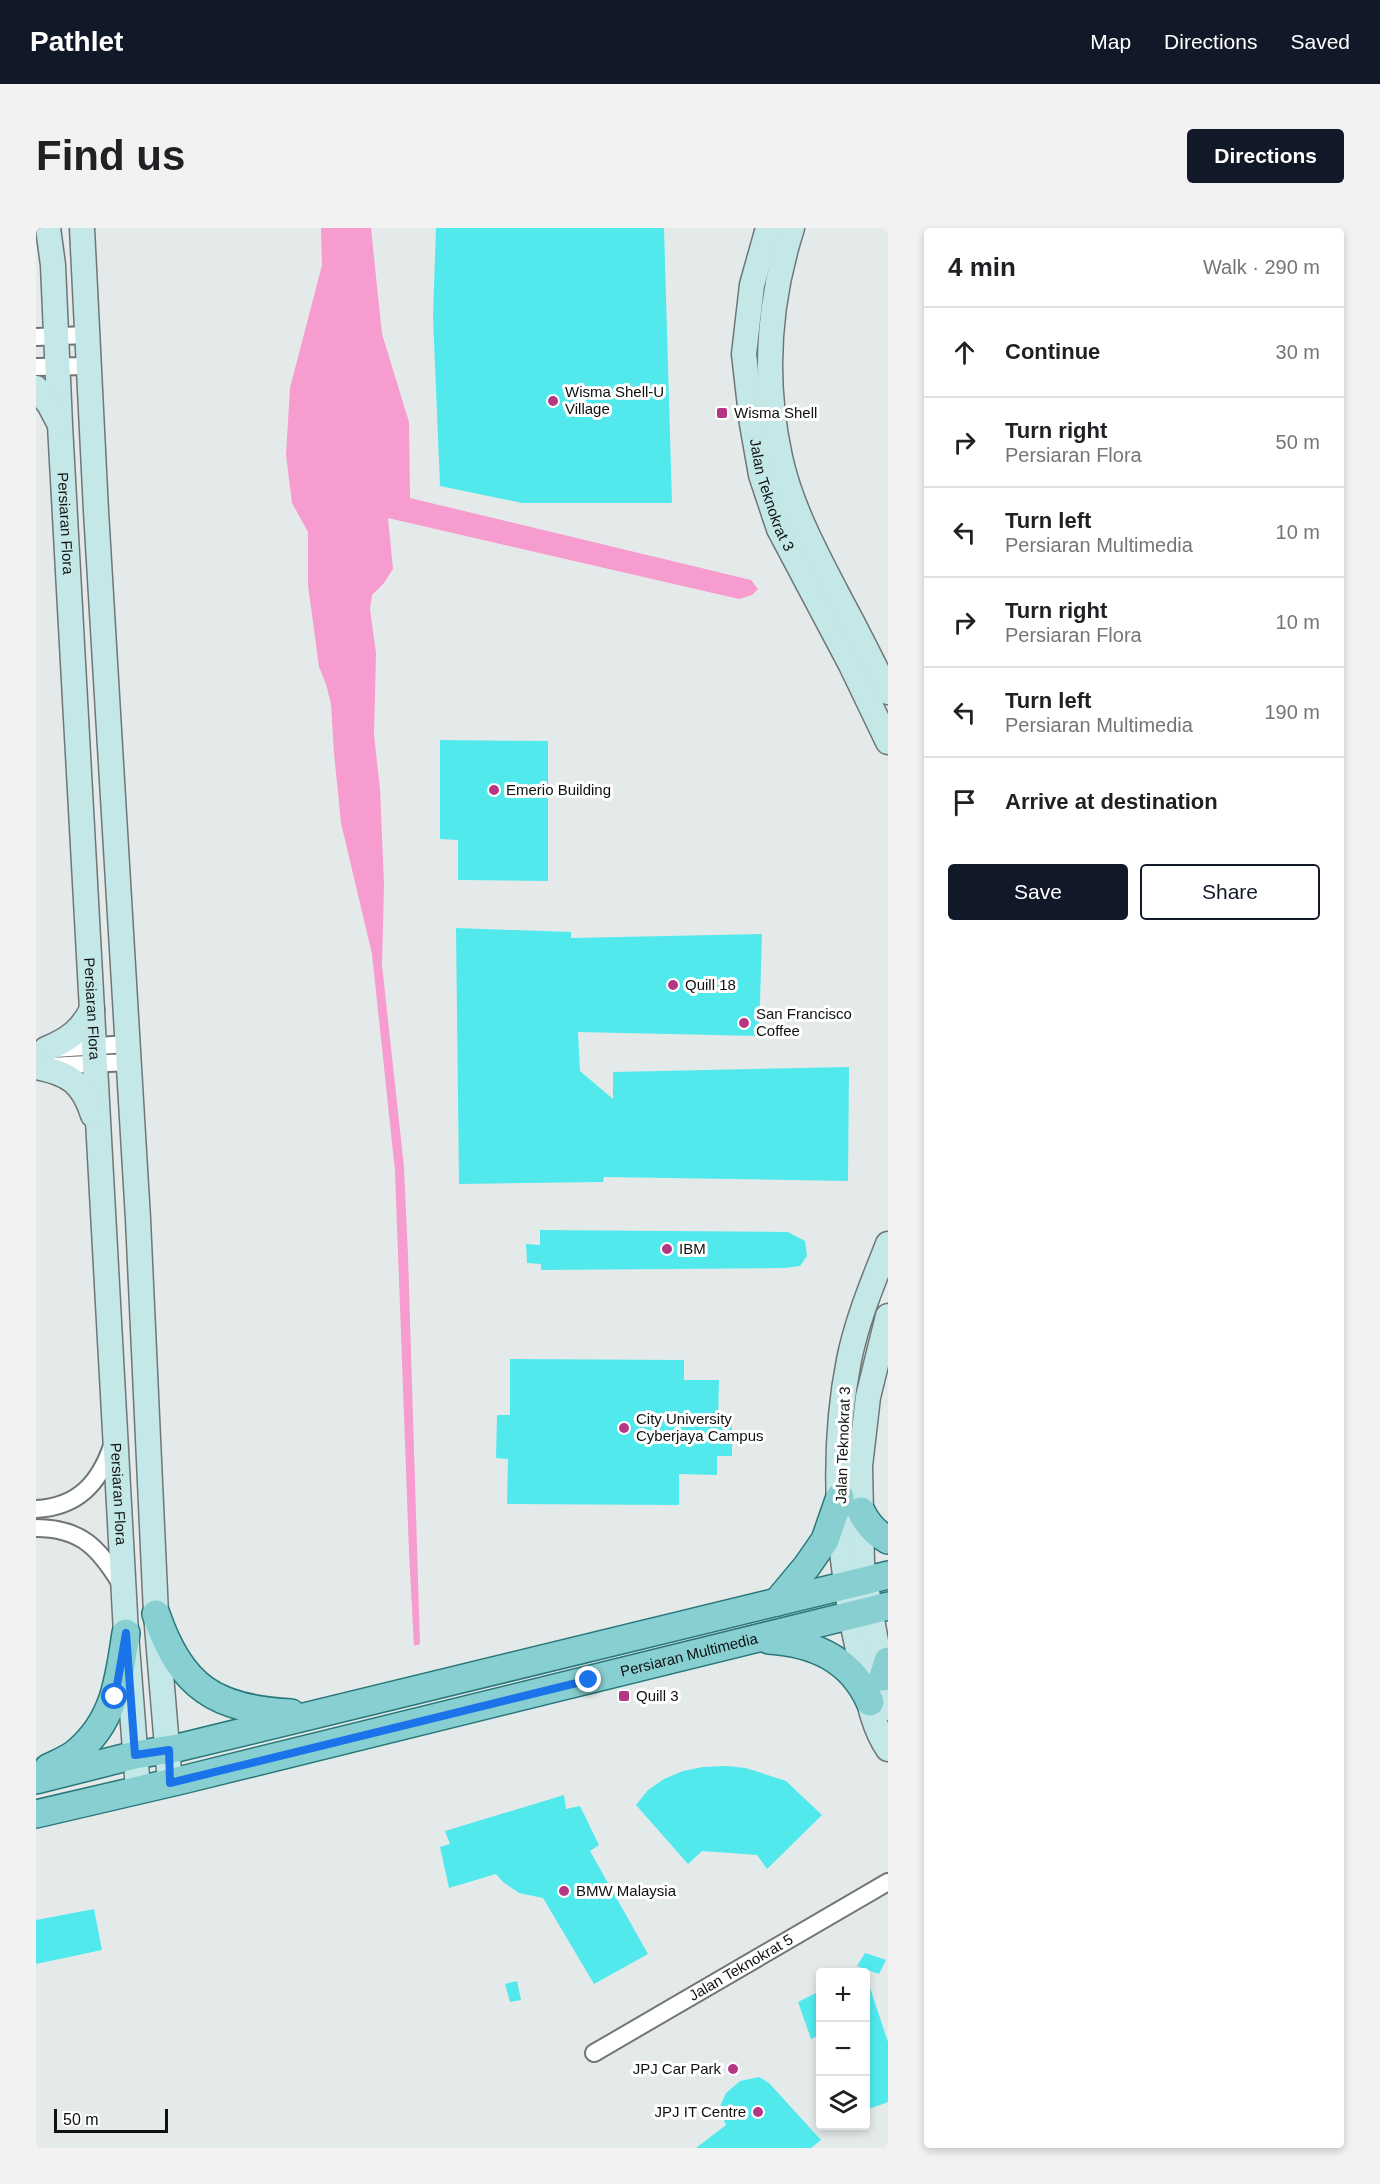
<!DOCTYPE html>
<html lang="en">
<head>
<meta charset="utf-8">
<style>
	body { margin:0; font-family:Arial,sans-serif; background:#f2f2f2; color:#202124 }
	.controls { position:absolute; right:18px; bottom:18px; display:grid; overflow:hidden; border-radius:6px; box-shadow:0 3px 9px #0003 }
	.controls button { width:54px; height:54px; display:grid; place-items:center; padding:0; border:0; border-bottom:2px solid #e0e0e0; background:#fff; color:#202124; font:30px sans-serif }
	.scale { position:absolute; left:18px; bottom:15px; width:114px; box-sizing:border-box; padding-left:6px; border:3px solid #0f1111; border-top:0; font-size:16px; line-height:21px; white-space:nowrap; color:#0f1111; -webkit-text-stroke:4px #fff; paint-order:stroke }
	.stop { position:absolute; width:18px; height:18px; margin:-14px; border:4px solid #1a73e8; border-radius:50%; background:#fff }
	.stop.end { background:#1a73e8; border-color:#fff; box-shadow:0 2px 6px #0008 }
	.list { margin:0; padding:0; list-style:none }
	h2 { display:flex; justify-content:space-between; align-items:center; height:78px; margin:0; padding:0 24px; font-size:26px }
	h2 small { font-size:20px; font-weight:400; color:#757577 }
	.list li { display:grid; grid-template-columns:39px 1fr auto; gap:18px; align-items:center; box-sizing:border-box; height:90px; padding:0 24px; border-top:2px solid #e0e0e0 }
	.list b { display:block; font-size:22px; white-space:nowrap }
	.list p { margin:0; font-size:20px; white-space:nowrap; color:#757577 }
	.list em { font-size:20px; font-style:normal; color:#757577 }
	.actions { display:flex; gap:12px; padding:18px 24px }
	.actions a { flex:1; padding:14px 0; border:2px solid #111827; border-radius:6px; text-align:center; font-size:21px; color:#111827 }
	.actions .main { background:#111827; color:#fff }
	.icon { flex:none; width:33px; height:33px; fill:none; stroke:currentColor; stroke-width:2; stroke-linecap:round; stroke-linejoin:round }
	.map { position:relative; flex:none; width:852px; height:1920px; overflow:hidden; border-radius:6px }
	header { display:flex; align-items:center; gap:36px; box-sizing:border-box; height:84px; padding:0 30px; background:#111827; color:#fff }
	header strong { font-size:28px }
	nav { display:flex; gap:33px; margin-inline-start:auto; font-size:21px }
	.intro { display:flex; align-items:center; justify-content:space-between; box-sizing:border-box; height:144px; padding:0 36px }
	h1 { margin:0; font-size:42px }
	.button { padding:15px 27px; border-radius:6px; background:#111827; color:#fff; font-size:21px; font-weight:700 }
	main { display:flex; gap:36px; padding:0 36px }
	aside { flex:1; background:#fff; border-radius:6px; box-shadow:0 3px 9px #0003 }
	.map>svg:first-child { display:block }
	.water { fill:#f79cce }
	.building { fill:#52e9ed }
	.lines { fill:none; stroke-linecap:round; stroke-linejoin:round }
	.street-casing { stroke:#707676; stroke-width:20 }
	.secondary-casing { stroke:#707676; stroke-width:27 }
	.primary-casing { stroke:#2a787a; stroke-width:30 }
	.street { stroke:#fff; stroke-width:16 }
	.secondary { stroke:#c4e7e8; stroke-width:24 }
	.primary { stroke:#88cfd1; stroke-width:27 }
	.route { stroke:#1a73e8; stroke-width:8 }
	.poi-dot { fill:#b43685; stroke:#fff; stroke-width:2 }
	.labels { text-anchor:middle; stroke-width:6; stroke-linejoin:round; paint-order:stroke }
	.poi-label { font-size:15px; fill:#0f1111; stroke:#fff; text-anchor:start }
	.street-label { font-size:15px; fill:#0f1111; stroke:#fff }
</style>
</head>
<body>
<header>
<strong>Pathlet</strong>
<nav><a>Map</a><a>Directions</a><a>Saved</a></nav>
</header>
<div class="intro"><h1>Find us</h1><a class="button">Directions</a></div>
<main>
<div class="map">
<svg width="852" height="1920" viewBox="0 0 852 1920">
	<rect width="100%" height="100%" fill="#e4eaea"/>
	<!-- water -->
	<path class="water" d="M 285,0 L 335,0 L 346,106 L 373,194 L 374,270 L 715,352 L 722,361 L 716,367 L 703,371 L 352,290 L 357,341 L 348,355 L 336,367 L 334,381 L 340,425 L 338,507 L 344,561 L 348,656 L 346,737 L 368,939 L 372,1027 L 384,1416 L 378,1418 L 373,1324 L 359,943 L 336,726 L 305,595 L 298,525 L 295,476 L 290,456 L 283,439 L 272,357 L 272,304 L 256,275 L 250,227 L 254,160 L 286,37 Z"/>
	<!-- building -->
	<g class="building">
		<path d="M 400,0 L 628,0 L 636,275 L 486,275 L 404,258 L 397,89 Z"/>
		<path d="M 404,512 L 512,513 L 512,653 L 422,652 L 422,612 L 404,611 Z"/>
		<path d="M 420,700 L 535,704 L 535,710 L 726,706 L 723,808 L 542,804 L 544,843 L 577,871 L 577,844 L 813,839 L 812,953 L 568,949 L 567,954 L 423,956 Z"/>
		<path d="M 504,1002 L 752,1004 L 769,1013 L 771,1028 L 764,1038 L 748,1040 L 505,1042 L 505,1036 L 491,1035 L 490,1016 L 504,1017 Z"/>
		<path d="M 474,1131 L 648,1132 L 648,1152 L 683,1152 L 682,1191 L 696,1192 L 696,1228 L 681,1228 L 681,1247 L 643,1246 L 643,1277 L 471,1276 L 472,1231 L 460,1230 L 461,1187 L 474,1187 Z"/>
		<path d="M 690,1538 L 710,1540 L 750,1553 L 786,1587 L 731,1641 L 721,1627 L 666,1623 L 652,1636 L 600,1577 L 612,1562 L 628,1551 L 647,1543 L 667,1539 Z"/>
		<path d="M 528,1567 L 530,1581 L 544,1578 L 563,1617 L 554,1623 L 612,1726 L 558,1756 L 507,1670 L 483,1665 L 467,1654 L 460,1646 L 413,1660 L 404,1619 L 414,1616 L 409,1603 Z"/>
		<path d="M 58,1681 L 66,1722 L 0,1736 L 0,1692 Z"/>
		<path d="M 829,1725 L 850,1732 L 843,1746 L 821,1738 Z"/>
		<path d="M 481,1753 L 485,1772 L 474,1774 L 469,1756 Z"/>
		<path d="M 830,1754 L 832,1754 L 852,1814 L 852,1874 L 830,1882 Z"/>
		<path d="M 784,1763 L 784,1807 L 775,1811 L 762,1774 Z"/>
		<path d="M 723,1849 L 733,1855 L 785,1912 L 775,1920 L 660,1920 L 690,1897 L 683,1881 L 690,1865 L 704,1853 Z"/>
	</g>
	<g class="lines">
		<defs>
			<g id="street">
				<path d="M 0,109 L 51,107"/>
				<path d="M 0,139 L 53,138"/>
				<path d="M 18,821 L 92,816"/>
				<path d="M 13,838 L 93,834"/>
				<path d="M 0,1281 C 41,1279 63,1256 76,1218"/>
				<path d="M 0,1300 C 45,1300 63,1320 85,1356"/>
				<path id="s1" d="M 558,1825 L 852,1654"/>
			</g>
			<g id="secondary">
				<path id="s2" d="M 12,0 L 17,37 L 24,197 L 90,1405 L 102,1561"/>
				<path d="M 46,0 L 60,283 L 102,991 L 120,1386 L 134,1555"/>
				<path id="s3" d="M 732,0 L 716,57 L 708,126 L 716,196 L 725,247 L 743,301 L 815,437 L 852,514"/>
				<path d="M 756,0 C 732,75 727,151 744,229 C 755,280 782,329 806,375 C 822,404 836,434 852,464"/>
				<path d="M 0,160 L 13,176 L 23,195"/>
				<path d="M 10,821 C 32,812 46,802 56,781"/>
				<path d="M 0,839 C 33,845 47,855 57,887"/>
				<path d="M 852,1016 C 837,1054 821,1092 813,1132 C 794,1227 802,1337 824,1431 C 831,1461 834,1495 852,1521"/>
				<path d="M 852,1088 L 832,1169 L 824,1238 L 826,1336 L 852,1480"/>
			</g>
			<g id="primary">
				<path d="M 825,1283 C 831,1296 839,1305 852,1312"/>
				<path d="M 741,1374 L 771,1338 L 789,1312 L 804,1269"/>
				<path d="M 120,1386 C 145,1460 180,1481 255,1485"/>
				<path d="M 733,1412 C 778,1415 815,1431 834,1474"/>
				<path d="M 847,1449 L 852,1433"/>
				<path d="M 12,1540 C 22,1535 33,1531 41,1524 C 79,1492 83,1451 90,1405"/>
				<path d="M 0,1552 L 99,1527 L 141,1520 L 852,1347"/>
				<path id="s4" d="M 0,1586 L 146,1552 L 852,1378"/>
			</g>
		</defs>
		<!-- street casing -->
		<use href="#street" class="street-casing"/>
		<!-- secondary casing -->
		<use href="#secondary" class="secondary-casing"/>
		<!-- primary casing -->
		<use href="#primary" class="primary-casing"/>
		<!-- street -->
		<use href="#street" class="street"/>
		<!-- secondary -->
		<use href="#secondary" class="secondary"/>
		<!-- primary -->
		<use href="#primary" class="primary"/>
	</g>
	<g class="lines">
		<!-- route -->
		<path class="route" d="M 79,1469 L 90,1405 L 99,1527 L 133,1522 L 134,1555 L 553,1452"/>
	</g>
	<!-- markers -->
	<g class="poi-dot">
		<circle cx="517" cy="173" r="6"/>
		<rect x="680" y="179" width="12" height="12" rx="3"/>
		<circle cx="458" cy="562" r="6"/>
		<circle cx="637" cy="757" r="6"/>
		<circle cx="708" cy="795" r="6"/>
		<circle cx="631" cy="1021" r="6"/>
		<circle cx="588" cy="1200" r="6"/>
		<rect x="582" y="1462" width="12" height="12" rx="3"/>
		<circle cx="528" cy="1663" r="6"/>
		<circle cx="697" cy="1841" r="6"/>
		<circle cx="722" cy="1884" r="6"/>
	</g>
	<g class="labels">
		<!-- poi labels -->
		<g class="poi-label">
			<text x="529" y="169">Wisma Shell-U<tspan x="529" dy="17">Village</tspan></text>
			<text x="698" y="190">Wisma Shell</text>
			<text x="470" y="567">Emerio Building</text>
			<text x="649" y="762">Quill 18</text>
			<text x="720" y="791">San Francisco<tspan x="720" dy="17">Coffee</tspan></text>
			<text x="643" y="1026">IBM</text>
			<text x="600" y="1196">City University<tspan x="600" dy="17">Cyberjaya Campus</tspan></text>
			<text x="600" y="1473">Quill 3</text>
			<text x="540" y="1668">BMW Malaysia</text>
			<text x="685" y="1846" text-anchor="end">JPJ Car Park</text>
			<text x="710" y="1889" text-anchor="end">JPJ IT Centre</text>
		</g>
		<!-- street labels -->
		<g class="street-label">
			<text dy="5" stroke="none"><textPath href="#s3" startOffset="273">Jalan Teknokrat 3</textPath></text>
			<text dy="5" stroke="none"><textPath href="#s2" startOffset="296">Persiaran Flora</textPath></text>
			<text dy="5" stroke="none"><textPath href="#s2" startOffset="782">Persiaran Flora</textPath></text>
			<text transform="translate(807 1217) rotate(-88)" y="5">Jalan Teknokrat 3</text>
			<text dy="5" stroke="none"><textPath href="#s2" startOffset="1268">Persiaran Flora</textPath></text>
			<text dy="5" stroke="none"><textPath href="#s4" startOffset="672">Persiaran Multimedia</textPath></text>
			<text dy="5" stroke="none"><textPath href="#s1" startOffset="170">Jalan Teknokrat 5</textPath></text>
		</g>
	</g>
</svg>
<div class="controls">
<button>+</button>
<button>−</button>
<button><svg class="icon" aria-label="layers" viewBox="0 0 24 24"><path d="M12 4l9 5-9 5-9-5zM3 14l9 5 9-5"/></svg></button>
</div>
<div class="scale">50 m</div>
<div class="stop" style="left:79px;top:1469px"></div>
<div class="stop end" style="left:553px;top:1452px"></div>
</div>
<aside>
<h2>4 min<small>Walk · 290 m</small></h2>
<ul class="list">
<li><svg class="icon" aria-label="ahead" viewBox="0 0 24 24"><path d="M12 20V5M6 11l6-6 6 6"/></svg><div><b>Continue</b></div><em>30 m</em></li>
<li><svg class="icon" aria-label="right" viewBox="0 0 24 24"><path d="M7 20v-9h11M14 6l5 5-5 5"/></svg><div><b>Turn right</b><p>Persiaran Flora</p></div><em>50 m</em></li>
<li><svg class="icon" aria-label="left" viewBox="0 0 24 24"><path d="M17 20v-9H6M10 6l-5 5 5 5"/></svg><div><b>Turn left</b><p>Persiaran Multimedia</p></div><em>10 m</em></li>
<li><svg class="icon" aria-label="right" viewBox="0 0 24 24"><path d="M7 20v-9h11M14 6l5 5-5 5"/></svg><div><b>Turn right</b><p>Persiaran Flora</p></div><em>10 m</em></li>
<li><svg class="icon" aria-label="left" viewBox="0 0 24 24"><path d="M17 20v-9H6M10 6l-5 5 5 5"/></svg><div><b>Turn left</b><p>Persiaran Multimedia</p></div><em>190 m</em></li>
<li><svg class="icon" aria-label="arrive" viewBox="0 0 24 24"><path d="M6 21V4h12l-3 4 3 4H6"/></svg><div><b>Arrive at destination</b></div></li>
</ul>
<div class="actions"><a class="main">Save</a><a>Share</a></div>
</aside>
</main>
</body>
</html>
